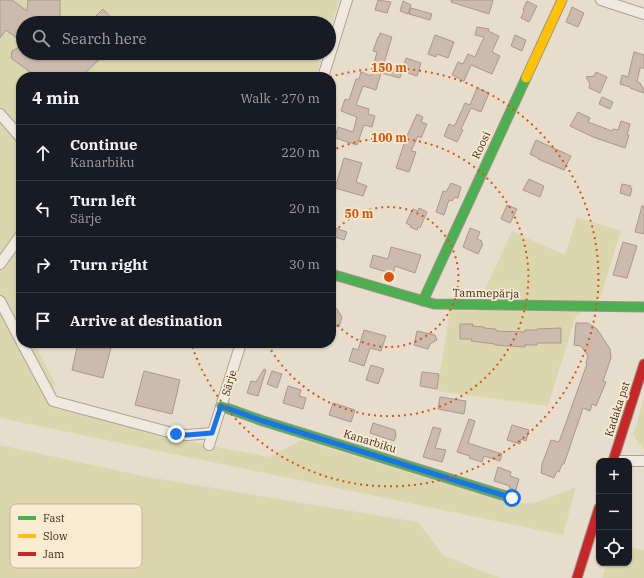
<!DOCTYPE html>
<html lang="en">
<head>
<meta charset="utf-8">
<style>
	body { margin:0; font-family:"IBM Plex Serif",serif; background:#242831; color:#f1f3f6 }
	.controls { position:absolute; right:12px; bottom:12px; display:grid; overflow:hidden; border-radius:8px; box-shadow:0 1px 3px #0004 }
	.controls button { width:36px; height:36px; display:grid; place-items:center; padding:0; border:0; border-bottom:1px solid #363941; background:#171b24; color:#f1f3f6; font:20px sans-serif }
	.stop { position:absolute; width:12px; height:12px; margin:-9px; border:3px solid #1a73e8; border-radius:50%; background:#fff }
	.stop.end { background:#1a73e8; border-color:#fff; box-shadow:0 1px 4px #0008 }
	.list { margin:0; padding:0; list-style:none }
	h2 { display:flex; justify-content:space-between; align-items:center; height:52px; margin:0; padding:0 16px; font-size:17px }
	h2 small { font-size:13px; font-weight:400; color:#9ea1a6 }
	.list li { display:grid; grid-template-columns:26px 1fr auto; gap:12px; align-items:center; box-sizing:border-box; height:56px; padding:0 16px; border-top:1px solid #363941 }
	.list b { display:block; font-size:15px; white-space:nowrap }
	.list p { margin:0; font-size:13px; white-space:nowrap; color:#9ea1a6 }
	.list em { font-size:13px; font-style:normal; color:#9ea1a6 }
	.icon { flex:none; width:22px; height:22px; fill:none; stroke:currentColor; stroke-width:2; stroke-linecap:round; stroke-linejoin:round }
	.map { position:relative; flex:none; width:644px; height:578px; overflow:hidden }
	.search { position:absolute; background:#171b24; box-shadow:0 1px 3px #0004; left:16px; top:16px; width:320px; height:44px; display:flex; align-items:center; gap:10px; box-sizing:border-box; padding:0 14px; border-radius:22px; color:#9ea1a6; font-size:15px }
	.panel { position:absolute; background:#171b24; box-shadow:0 1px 3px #0004; left:16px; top:72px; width:320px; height:276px; border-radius:16px }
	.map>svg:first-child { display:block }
	.green { fill:#dad7ae }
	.building { fill:#ccbbad; stroke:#a8988c }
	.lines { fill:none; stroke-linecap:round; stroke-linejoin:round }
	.street-casing { stroke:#ada296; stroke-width:12 }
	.fast-casing { stroke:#9c9286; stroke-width:11 }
	.slow-casing { stroke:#9c9286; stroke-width:11 }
	.jam-casing { stroke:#9c9286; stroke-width:11 }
	.street { stroke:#efe9df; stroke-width:10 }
	.fast { stroke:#4caf50; stroke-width:9 }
	.slow { stroke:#ffc107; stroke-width:9 }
	.jam { stroke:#c62828; stroke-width:9 }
	.route { stroke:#1a73e8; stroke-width:5 }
	.ring { fill:none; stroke:#d7540e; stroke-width:2; stroke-dasharray:2 4 }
	.labels { text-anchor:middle; stroke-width:3.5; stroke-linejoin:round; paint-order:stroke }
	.street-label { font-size:11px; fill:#3d2a1d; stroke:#f9ebd2 }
	.key { fill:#f9ebd2; stroke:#c1b19c; stroke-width:1 }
	.key-label { font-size:11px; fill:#3d2a1d }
	.centre { fill:#d7540e; stroke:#f9ebd2; stroke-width:2 }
	.ring-label { font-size:12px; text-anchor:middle; font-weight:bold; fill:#d7540e; stroke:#f9ebd2; stroke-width:3.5; stroke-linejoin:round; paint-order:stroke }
</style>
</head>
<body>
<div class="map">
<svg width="644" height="578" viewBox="0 0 644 578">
	<rect width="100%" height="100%" fill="#e7ddcd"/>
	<!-- green -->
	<g class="green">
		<path d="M 0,0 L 339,0 L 329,34 L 329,23 L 23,23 L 23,53 L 323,53 L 316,77 L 21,77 L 21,343 L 34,343 L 55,383 L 50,407 L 197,443 L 269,457 L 301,440 L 512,504 L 537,502 L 576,487 L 563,535 L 0,418 Z"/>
		<path d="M 577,217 L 621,231 L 600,298 L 576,316 L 548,406 L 437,391 L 450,310 L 475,311 L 512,231 L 565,255 Z"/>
		<path d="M 644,399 L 644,449 L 643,449 L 633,435 Z"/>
		<path d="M 0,445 L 148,477 L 418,522 L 443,555 L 500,578 L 0,578 Z"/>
		<path d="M 629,547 L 644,550 L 644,578 L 602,578 L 607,563 L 629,563 Z"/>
	</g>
	<!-- building -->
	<g class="building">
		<path d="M 0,0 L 12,0 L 27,11 L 28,0 L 60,0 L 60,23 L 23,23 L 23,43 L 6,30 L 0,38 Z"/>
		<path d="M 378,0 L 391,2 L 387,13 L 375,10 Z"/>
		<path d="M 451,0 L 493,0 L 489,14 L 451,2 Z"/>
		<path d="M 403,1 L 411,5 L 408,14 L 400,11 Z"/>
		<path d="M 527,1 L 537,6 L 529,22 L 521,18 L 524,11 L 523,10 Z"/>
		<path d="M 572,7 L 584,13 L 578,27 L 566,22 Z"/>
		<path d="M 411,8 L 432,14 L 430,20 L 409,14 Z"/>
		<path d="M 103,9 L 116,23 L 89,23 Z"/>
		<path d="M 477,27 L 489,29 L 488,31 L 499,36 L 492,52 L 500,56 L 492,74 L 471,65 L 464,81 L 452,75 L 458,62 L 463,64 L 468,54 L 475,57 L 484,37 L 475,35 Z"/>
		<path d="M 380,33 L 392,37 L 384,63 L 403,68 L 400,78 L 381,73 L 376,90 L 363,86 L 356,105 L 369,109 L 368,114 L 375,116 L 372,127 L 364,125 L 357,145 L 335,138 L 338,127 L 353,132 L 357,117 L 341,111 L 345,99 L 349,100 L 356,79 L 359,79 L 361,72 L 371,76 L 377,52 L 373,51 L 378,37 L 379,37 Z"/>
		<path d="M 435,35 L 454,42 L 448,58 L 437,54 L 436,57 L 428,54 Z"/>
		<path d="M 515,35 L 526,40 L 522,51 L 511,46 Z"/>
		<path d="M 23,45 L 23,53 L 106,53 L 81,77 L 37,77 L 11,58 L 12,51 Z"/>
		<path d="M 634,52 L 644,55 L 644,68 L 640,68 L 637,82 L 640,83 L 644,90 L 644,93 L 630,88 L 630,87 L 620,84 L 622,75 L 628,77 Z"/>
		<path d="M 406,58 L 421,63 L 417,76 L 402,71 Z"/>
		<path d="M 596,72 L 607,77 L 600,93 L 589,88 L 590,84 L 586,77 L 594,76 Z"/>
		<path d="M 477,88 L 489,93 L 481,112 L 471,108 L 461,129 L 463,130 L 457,142 L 444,136 L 449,124 L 454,126 L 456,123 L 465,103 L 470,105 Z"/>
		<path d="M 602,97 L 613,102 L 610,109 L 599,104 Z"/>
		<path d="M 578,112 L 590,118 L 588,122 L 612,131 L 613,129 L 618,130 L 621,121 L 630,124 L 627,135 L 629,135 L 625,148 L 593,137 L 570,126 Z"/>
		<path d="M 417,114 L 423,117 L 421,122 L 427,124 L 421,138 L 418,136 L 411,151 L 416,152 L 409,172 L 396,168 L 406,138 Z"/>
		<path d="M 536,140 L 571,156 L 564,170 L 538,159 L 538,158 L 530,154 Z"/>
		<path d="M 344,158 L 362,163 L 356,182 L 367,186 L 363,196 L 335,188 Z"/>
		<path d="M 529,179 L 544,186 L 540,197 L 523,190 Z"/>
		<path d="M 451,183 L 461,187 L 458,198 L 455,197 L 452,201 L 449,200 L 444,215 L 436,212 L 443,191 L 446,192 Z"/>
		<path d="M 622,184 L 631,186 L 630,188 L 632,189 L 630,196 L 620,193 Z"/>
		<path d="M 507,205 L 517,209 L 510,223 L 501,219 Z"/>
		<path d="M 642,206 L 644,206 L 644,234 L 635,232 Z"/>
		<path d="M 419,208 L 427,212 L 420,228 L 418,227 L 417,230 L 410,227 L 411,226 L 406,223 L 413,209 L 418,211 Z"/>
		<path d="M 335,228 L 347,232 L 344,240 L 332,236 Z"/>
		<path d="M 470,228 L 480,232 L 477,239 L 482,241 L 481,243 L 483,244 L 478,254 L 463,247 Z"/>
		<path d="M 623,242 L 637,246 L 627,278 L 613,275 Z"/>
		<path d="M 391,247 L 421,255 L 415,273 L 395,266 L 393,274 L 370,267 L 373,255 L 388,259 Z"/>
		<path d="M 334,308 L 337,309 L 342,317 L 339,327 L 331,325 L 331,310 Z"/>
		<path d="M 576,323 L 588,323 L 597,329 L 610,349 L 611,358 L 603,381 L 606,382 L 596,406 L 592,404 L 590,411 L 583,408 L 564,464 L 562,464 L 559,472 L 557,471 L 554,478 L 541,473 L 542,464 L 551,440 L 559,442 L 587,364 L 586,363 L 588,356 L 581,346 L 574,345 Z"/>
		<path d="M 460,324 L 473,324 L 472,326 L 484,327 L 484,328 L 496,329 L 496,331 L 525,332 L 525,330 L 537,330 L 537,329 L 561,328 L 561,343 L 537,343 L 537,345 L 525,345 L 525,347 L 495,345 L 495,344 L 471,341 L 472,339 L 460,339 Z"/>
		<path d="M 364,330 L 386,336 L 381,351 L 370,348 L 364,366 L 349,361 L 353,348 L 358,350 Z"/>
		<path d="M 417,331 L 435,335 L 437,340 L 430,344 L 428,349 L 414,345 Z"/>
		<path d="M 78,343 L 107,343 L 112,344 L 103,378 L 72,370 Z"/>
		<path d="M 371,365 L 384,369 L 378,384 L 366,380 Z"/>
		<path d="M 264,369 L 266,370 L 258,396 L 247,393 L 251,381 L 256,382 Z"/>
		<path d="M 144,371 L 180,380 L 172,414 L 135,405 Z"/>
		<path d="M 272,371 L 282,374 L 277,388 L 267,384 Z"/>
		<path d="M 422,372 L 439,374 L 437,389 L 420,386 Z"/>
		<path d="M 288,386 L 301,390 L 299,396 L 306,398 L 303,409 L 283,403 Z"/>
		<path d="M 440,397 L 466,401 L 464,414 L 438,409 Z"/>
		<path d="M 333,403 L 355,410 L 351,422 L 329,415 Z"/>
		<path d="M 469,419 L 475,421 L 468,443 L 502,454 L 500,461 L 484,456 L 482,462 L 469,458 L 470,456 L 457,452 Z"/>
		<path d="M 373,423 L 395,430 L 396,435 L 394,441 L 370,433 Z"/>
		<path d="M 512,425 L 529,430 L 526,441 L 521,439 L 520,444 L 507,440 Z"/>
		<path d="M 433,427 L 441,429 L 435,448 L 446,450 L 442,462 L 423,457 Z"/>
		<path d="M 498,467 L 511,472 L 510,476 L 519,479 L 516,490 L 509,488 L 510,486 L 494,481 Z"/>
	</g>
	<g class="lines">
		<defs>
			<g id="street">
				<path d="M 601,0 L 644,14"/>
				<path d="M 323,77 L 347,0"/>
				<path d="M 0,114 L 21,138"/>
				<path d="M 0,264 L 21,235"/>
				<path d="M 0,301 L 21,341"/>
				<path d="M 22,343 L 53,401 L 176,434 L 187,435 L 212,433"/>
				<path d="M 209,445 L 241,343"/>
				<path d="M 613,461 L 644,461"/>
			</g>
			<g id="fast">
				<path d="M 331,274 L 434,304 L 644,307"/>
				<path d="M 423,301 L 526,78"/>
				<path d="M 221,406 L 263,421 L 512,498"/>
			</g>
			<path id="slow" d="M 526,78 L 562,0"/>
			<g id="jam">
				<path d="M 613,461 L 644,364"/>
				<path d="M 577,578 L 599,508"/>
			</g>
		</defs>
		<!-- street casing -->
		<use href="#street" class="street-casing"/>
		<!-- fast casing -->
		<use href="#fast" class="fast-casing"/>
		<!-- slow casing -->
		<use href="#slow" class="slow-casing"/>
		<!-- jam casing -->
		<use href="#jam" class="jam-casing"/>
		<!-- street -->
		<use href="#street" class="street"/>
		<!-- fast -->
		<use href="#fast" class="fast"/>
		<!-- slow -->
		<use href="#slow" class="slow"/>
		<!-- jam -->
		<use href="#jam" class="jam"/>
	</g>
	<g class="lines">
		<!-- route -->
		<path class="route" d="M 176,434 L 187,435 L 212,433 L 221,406 L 263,421 L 512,498"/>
	</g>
	<!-- distance rings -->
	<g class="ring">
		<path d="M331 237A70 70 0 1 1 331 317"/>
		<path d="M331 151A139 139 0 1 1 267 343"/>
		<path d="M330 77A209 209 0 1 1 191 343"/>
	</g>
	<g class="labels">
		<!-- street labels -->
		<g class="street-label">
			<text transform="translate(481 145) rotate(-65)" y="4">Roosi</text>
			<text transform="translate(486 293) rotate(1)" y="4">Tammepärja</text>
			<text transform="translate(229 383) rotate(-73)" y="4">Särje</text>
			<text transform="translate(617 409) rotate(-72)" y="4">Kadaka pst</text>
			<text transform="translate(370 441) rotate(17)" y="4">Kanarbiku</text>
		</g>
	</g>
	<!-- legend -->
	<rect x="10" y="504" width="132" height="64" rx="6" class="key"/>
	<rect x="18" y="516" width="18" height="4" fill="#4caf50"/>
	<rect x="18" y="534" width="18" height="4" fill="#ffc107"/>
	<rect x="18" y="552" width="18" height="4" fill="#c62828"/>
	<g class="key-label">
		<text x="43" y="522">Fast</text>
		<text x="43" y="540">Slow</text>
		<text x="43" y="558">Jam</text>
	</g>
	<circle cx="389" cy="277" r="6" class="centre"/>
	<g class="ring-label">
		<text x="389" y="72">150 m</text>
		<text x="389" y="142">100 m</text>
		<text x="359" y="218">50 m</text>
	</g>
</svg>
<div class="controls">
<button>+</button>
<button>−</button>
<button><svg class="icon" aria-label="locate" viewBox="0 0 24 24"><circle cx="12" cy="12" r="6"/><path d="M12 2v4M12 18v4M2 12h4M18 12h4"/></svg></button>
</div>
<div class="stop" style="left:512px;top:498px"></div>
<div class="stop end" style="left:176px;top:434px"></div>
<div class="search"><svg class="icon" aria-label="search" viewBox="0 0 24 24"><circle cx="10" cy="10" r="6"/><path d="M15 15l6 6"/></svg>Search here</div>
<section class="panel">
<h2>4 min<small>Walk · 270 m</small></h2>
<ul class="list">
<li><svg class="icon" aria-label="ahead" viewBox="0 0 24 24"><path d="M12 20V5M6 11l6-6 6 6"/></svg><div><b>Continue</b><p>Kanarbiku</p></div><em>220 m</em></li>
<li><svg class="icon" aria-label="left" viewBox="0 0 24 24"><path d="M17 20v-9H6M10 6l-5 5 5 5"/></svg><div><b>Turn left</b><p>Särje</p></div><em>20 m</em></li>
<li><svg class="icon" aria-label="right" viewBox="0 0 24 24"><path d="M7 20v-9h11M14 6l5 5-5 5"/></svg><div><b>Turn right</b></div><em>30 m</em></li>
<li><svg class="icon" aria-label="arrive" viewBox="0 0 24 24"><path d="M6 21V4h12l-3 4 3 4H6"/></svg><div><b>Arrive at destination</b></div></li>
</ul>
</section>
</div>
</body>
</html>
